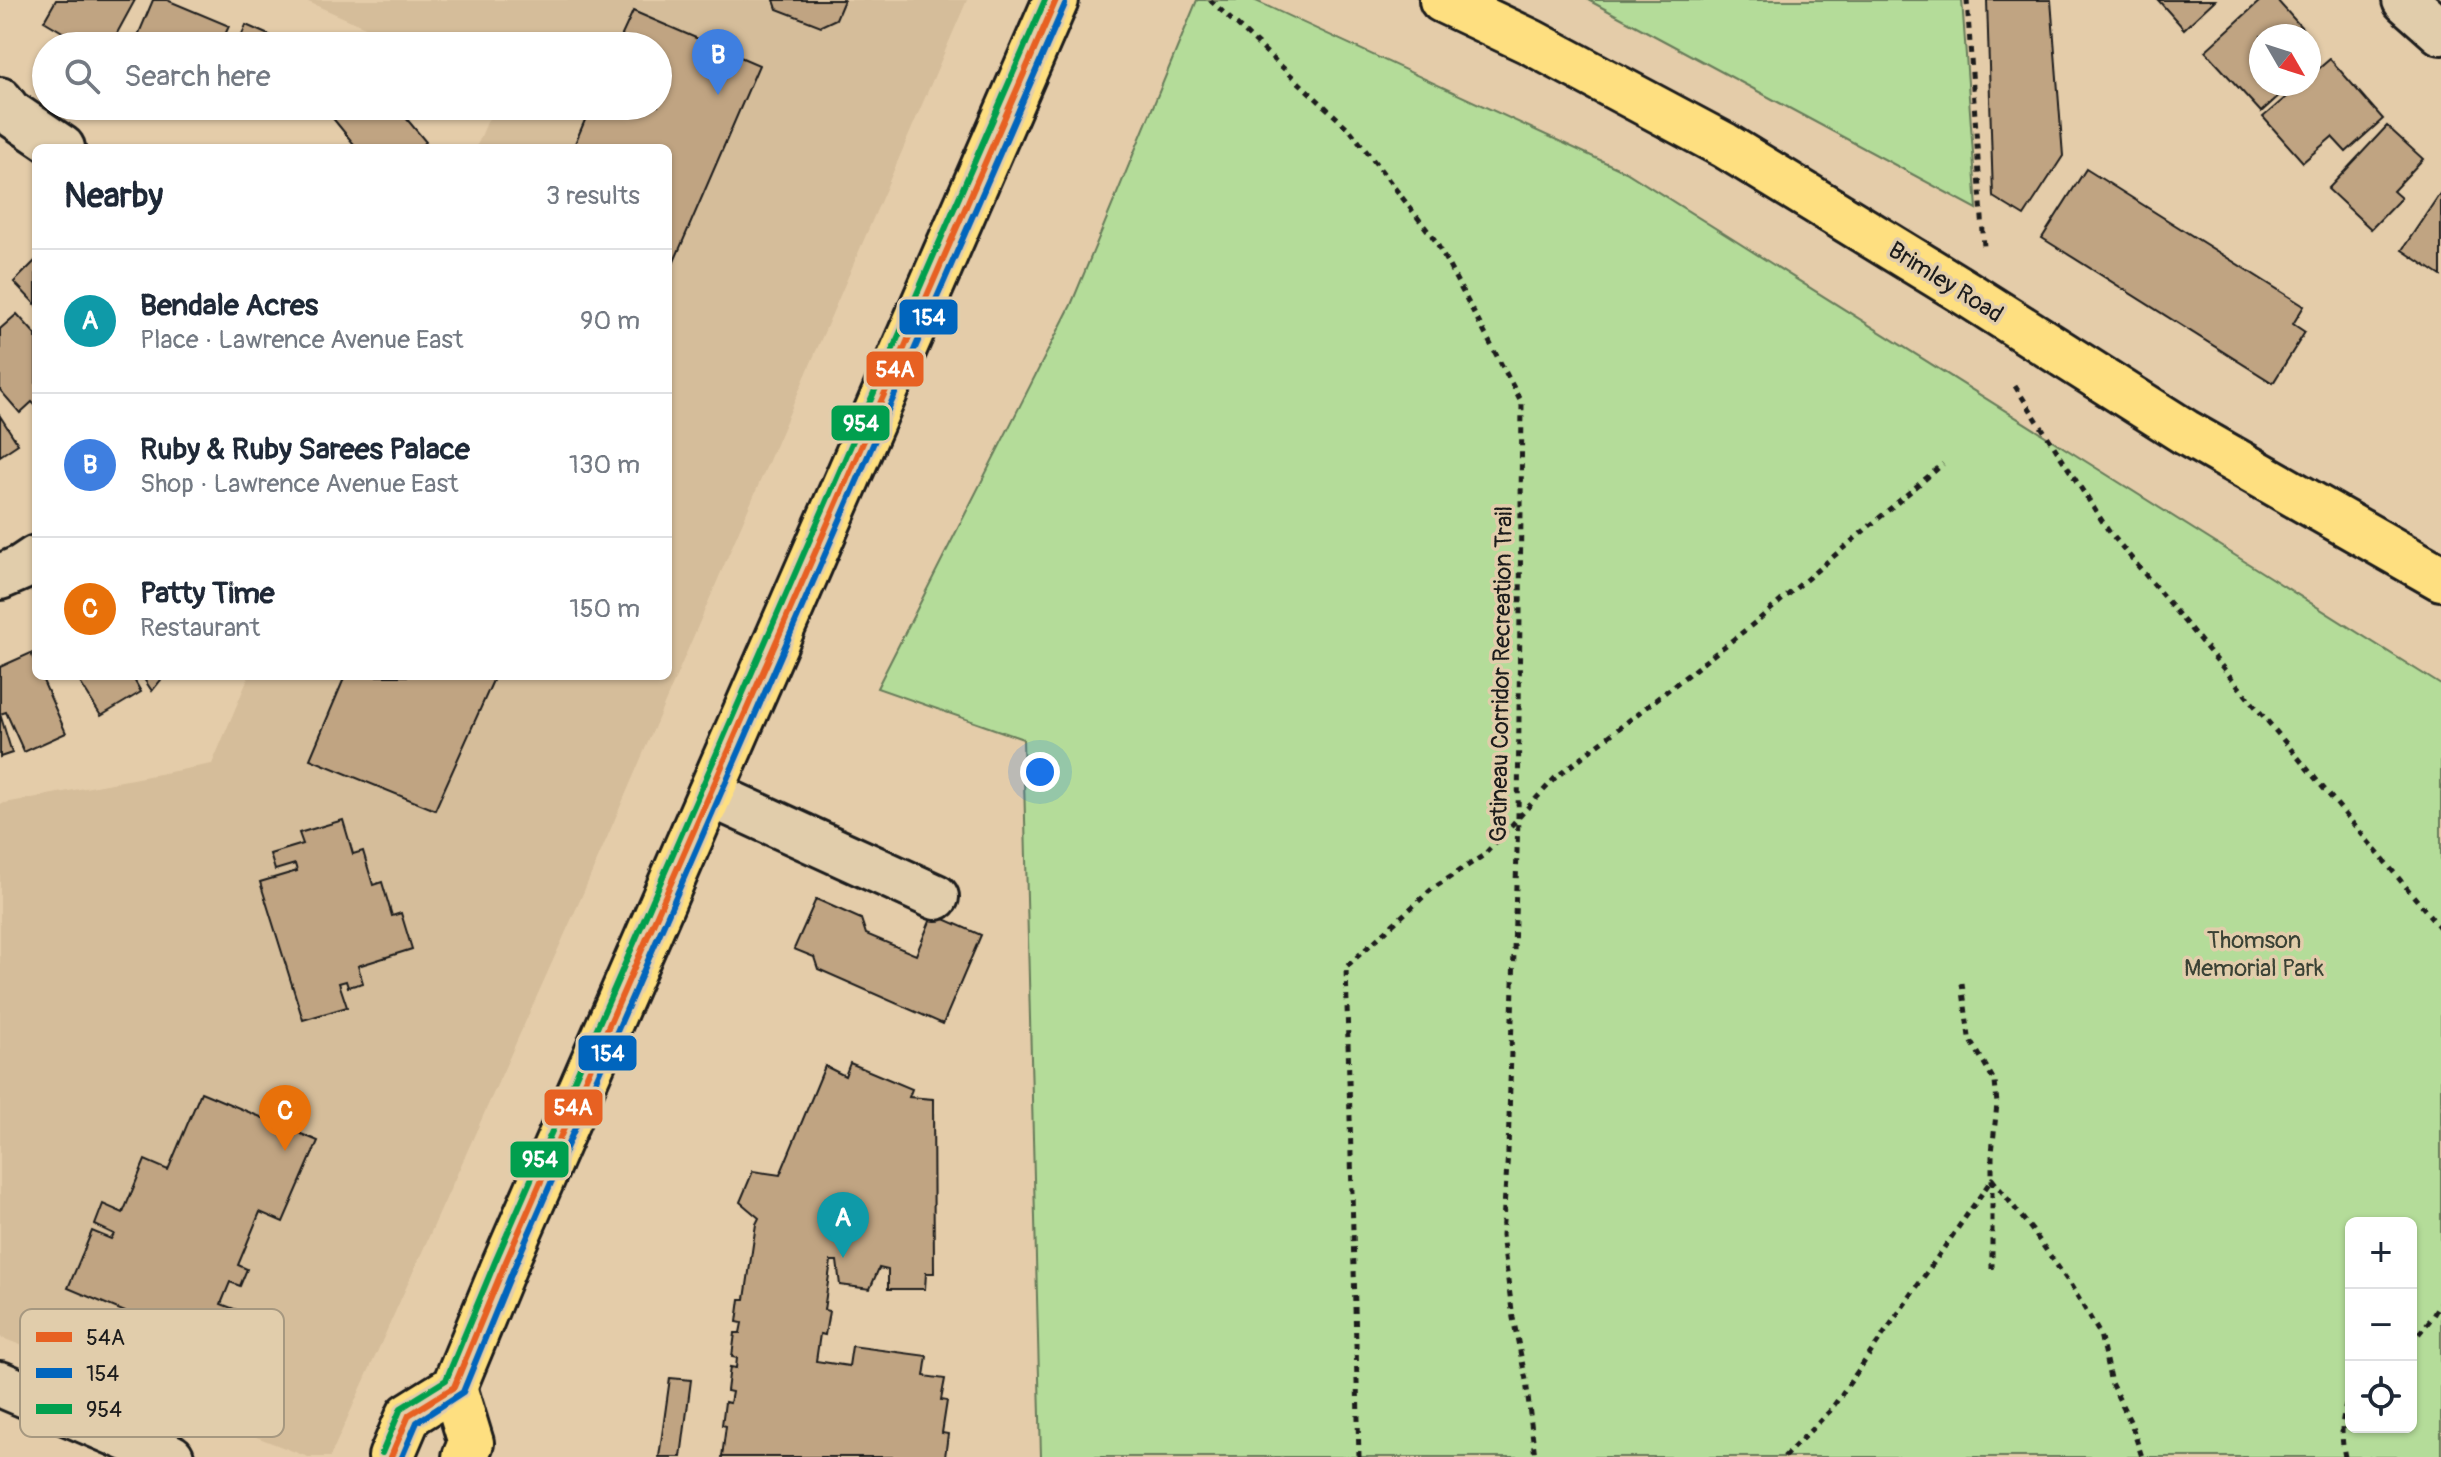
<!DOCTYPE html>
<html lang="en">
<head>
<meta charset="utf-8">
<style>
	body { margin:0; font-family:Pangolin,sans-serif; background:#f2f2f3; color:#1f2937 }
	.controls { position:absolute; right:24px; bottom:24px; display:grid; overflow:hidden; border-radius:12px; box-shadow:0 2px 6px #0004 }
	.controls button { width:72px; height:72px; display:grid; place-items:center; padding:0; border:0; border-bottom:2px solid #e0e1e3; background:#fff; color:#1f2937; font:40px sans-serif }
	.compass { position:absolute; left:2249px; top:24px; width:72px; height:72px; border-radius:50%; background:#fff; box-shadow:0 2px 6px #0004; rotate:129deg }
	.you { position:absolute; left:1040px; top:772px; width:28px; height:28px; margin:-20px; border:6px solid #fff; border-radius:50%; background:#1a73e8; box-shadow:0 0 0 12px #1a73e833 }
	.badge { display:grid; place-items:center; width:52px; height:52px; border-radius:50%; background:#0b8043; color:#fff; font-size:26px; font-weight:700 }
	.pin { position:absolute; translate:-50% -66px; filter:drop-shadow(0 2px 4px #0008) }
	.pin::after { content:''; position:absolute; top:42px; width:28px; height:24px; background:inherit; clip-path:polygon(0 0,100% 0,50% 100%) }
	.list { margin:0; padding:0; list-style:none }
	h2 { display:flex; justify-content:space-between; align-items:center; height:104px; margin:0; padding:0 32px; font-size:34px }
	h2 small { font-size:26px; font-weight:400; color:#747a83 }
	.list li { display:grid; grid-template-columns:52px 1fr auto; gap:24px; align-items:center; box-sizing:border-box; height:144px; padding:0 32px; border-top:2px solid #e0e1e3 }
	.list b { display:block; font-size:30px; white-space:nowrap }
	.list p { margin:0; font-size:26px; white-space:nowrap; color:#747a83 }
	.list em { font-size:26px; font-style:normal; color:#747a83 }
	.icon { flex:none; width:44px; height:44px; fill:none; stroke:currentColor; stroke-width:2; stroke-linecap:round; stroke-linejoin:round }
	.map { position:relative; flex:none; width:2441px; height:1457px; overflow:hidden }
	.search { position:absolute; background:#fff; box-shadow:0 2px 6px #0004; left:32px; top:32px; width:640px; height:88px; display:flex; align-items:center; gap:20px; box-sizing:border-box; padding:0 28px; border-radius:44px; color:#747a83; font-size:30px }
	.panel { position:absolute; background:#fff; box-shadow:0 2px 6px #0004; left:32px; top:144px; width:640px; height:536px; border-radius:12px }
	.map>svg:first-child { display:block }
	.built { fill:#d5bd9a }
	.green { fill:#b4dc99; stroke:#687c5a; stroke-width:2; fill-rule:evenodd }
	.building { fill:#c0a482; stroke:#1c1c1c; stroke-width:2 }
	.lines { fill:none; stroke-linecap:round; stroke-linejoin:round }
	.minor-casing { stroke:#1c1c1c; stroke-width:50 }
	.major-casing { stroke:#1c1c1c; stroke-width:50 }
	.path { stroke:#1c1c1c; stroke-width:5; stroke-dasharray:6 6; stroke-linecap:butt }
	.minor { stroke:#e1cdab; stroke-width:44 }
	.major { stroke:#fedf80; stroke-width:44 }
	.bus-1-casing { stroke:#e1cdab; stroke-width:12 }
	.bus-2-casing { stroke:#e1cdab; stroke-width:12 }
	.bus-3-casing { stroke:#e1cdab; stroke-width:12 }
	.bus-1 { stroke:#e76122; stroke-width:6 }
	.bus-2 { stroke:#0065bd; stroke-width:6 }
	.bus-3 { stroke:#019f4e; stroke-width:6 }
	.labels { text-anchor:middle; stroke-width:7; stroke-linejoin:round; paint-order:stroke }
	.street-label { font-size:24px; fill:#1c1c1c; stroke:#e1cdab }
	.park-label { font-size:24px; fill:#3a4235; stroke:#e1cdab }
	.key { fill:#e1cdab; stroke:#a69880; stroke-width:2 }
	.key-label { font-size:22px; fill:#1c1c1c }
	.line-badge { stroke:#e1cdab; stroke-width:3 }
	.badge-label { font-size:22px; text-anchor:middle; font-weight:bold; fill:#fff }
</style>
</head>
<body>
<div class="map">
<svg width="2441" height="1457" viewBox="0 0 2441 1457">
	<rect width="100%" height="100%" fill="#e4cca9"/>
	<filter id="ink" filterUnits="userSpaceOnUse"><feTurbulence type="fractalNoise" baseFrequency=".0125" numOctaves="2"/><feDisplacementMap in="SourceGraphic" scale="16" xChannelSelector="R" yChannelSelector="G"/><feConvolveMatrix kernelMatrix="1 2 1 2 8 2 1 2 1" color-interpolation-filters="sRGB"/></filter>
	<g filter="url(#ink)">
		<!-- built -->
		<path class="built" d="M 304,0 L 967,0 L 581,898 L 330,1457 L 308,1457 L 0,1337 L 0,804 L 212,764 L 249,676 L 668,676 L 668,148 L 476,148 L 494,106 L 658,106 L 658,46 L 408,46 Z"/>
		<!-- green -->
		<g class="green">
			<path d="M 1197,0 L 1254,0 L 1626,172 L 2441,685 L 2441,1457 L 1041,1457 L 1023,739 L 877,688 L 1071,305 ZM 2411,1223 L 2411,1427 L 2351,1427 L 2351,1223 Z"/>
			<path d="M 1588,0 L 1962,0 L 1977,209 Z"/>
		</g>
		<!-- building -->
		<g class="building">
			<path d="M 56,0 L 135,0 L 110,46 L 86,46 L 44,21 Z"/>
			<path d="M 153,0 L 167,0 L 229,26 L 220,46 L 134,45 Z"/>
			<path d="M 774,0 L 844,0 L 836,19 L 821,26 L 777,9 Z"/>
			<path d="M 1987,0 L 2051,0 L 2063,156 L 2024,216 L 1993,197 Z"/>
			<path d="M 2158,0 L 2215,0 L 2184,29 Z"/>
			<path d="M 2261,0 L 2277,0 L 2302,28 L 2294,36 L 2261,36 L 2261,84 L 2292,84 L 2261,112 L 2205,51 Z"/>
			<path d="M 633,11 L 759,65 L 670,271 L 668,270 L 668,148 L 573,148 L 591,106 L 658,106 L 658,46 L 617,46 Z"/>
			<path d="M 246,25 L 271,36 L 295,46 L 237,46 Z"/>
			<path d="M 2330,59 L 2383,119 L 2346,152 L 2332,137 L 2303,162 L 2263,117 L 2301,84 L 2309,84 L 2309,77 Z"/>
			<path d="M 334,106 L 396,106 L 426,142 L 420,148 L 357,148 L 331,116 L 337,110 Z"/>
			<path d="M 2387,126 L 2423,159 L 2393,191 L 2401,198 L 2371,229 L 2328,189 Z"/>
			<path d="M 2086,169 L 2304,306 L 2293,324 L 2305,332 L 2273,383 L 2042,238 Z"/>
			<path d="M 2441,192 L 2441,276 L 2402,250 Z"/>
			<path d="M 36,260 L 36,305 L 14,282 Z"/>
			<path d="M 17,314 L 36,335 L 36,406 L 32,402 L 20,413 L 0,390 L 0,329 Z"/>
			<path d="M 0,416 L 18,444 L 0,456 Z"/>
			<path d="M 31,653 L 36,665 L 36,676 L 41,676 L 66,733 L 24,752 L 6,712 L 0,714 L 12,753 L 0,757 L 0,667 Z"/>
			<path d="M 76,676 L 132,676 L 141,692 L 101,716 Z"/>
			<path d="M 142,676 L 164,676 L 152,691 Z"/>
			<path d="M 345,676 L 495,676 L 435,810 L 310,759 Z"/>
			<path d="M 343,820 L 353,854 L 363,851 L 373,885 L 382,882 L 392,916 L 401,913 L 412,949 L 358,966 L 363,983 L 348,987 L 346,981 L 339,983 L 347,1007 L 303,1020 L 260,882 L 297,871 L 295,864 L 275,870 L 270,854 L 303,844 L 299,833 Z"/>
			<path d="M 816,899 L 861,919 L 866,934 L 916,955 L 933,914 L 981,935 L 943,1024 L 818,969 L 814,957 L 794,949 Z"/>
			<path d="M 850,1063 L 912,1089 L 909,1097 L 933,1099 L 934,1273 L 926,1273 L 925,1289 L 888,1289 L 888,1270 L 879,1268 L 870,1289 L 840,1285 L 837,1261 L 831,1261 L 824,1310 L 829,1311 L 825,1335 L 820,1334 L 816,1361 L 849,1366 L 852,1346 L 927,1356 L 924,1376 L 945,1379 L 941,1400 L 947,1401 L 942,1433 L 948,1434 L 945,1457 L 722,1457 L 726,1426 L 722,1425 L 725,1402 L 730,1403 L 732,1392 L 727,1391 L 730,1367 L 736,1368 L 737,1358 L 732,1357 L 735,1333 L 740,1333 L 742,1323 L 737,1322 L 740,1299 L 745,1299 L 756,1224 L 759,1218 L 740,1202 L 753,1171 L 780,1175 L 825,1066 L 845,1076 Z"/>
			<path d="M 201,1092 L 318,1141 L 283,1222 L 260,1212 L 238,1265 L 247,1269 L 240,1286 L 230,1282 L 221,1304 L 245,1313 L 227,1355 L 68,1288 L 92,1231 L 111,1239 L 114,1234 L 95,1225 L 103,1204 L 123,1213 L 145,1160 L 168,1170 Z"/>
			<path d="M 670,1378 L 691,1380 L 681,1457 L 659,1457 Z"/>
		</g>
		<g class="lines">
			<defs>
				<g id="minor">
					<path d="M 2405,0 L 2441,32"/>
					<path d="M 0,100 L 9,112 L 62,148"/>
					<path d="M 0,577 L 21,568 L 36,558"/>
					<path d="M 710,794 L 936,897"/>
					<path d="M 0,1384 L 171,1457"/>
				</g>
				<g id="major">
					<path d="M 1442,0 L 1531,42 L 1724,145 L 1966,293 L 2185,432 L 2441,578"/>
					<path d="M 454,1387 L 471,1443 L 465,1457"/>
					<path d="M 391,1457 L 409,1415 L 454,1387 L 504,1266 L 1056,0"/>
				</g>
			</defs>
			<!-- minor casing -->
			<use href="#minor" class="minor-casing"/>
			<!-- major casing -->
			<use href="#major" class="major-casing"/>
			<!-- path -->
			<g class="path">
				<path d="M 1210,0 L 1350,130 L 1435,240 L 1522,403 L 1518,818 L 1508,1152 L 1502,1235 L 1513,1318 L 1526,1380 L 1535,1457"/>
				<path d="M 1967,0 L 1984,247"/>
				<path d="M 2015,386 L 2108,530 L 2441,929"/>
				<path d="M 1962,983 L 1969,1037 L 1995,1082 L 1997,1104 L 1992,1153 L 1992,1269"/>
				<path d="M 2411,1343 L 2431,1319 L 2441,1302"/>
				<path d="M 1359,1457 L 1346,967 L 1432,889 L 1484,855 L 1555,778 L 1757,621 L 1943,464"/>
				<path d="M 1784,1457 L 1830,1411 L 1992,1179 L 2032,1230 L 2070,1284 L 2100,1334 L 2111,1383 L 2131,1423 L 2142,1457"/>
				<path d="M 2345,1457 C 2340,1433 2341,1415 2351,1392"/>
			</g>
			<!-- minor -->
			<use href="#minor" class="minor"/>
			<!-- major -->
			<use href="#major" class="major"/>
			<defs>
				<path id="bus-1" d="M 391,1457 L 409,1415 L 454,1387 L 504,1266 L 1056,0"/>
				<path id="bus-2" d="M 402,1457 L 417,1422 L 463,1392 L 513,1270 L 1065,4"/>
				<path id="bus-3" d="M 382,1453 L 401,1408 L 446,1380 L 495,1262 L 1045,0"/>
			</defs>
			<!-- bus-1 casing -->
			<use href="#bus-1" class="bus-1-casing"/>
			<!-- bus-2 casing -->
			<use href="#bus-2" class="bus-2-casing"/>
			<!-- bus-3 casing -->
			<use href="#bus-3" class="bus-3-casing"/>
			<!-- bus-1 -->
			<use href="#bus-1" class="bus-1"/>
			<!-- bus-2 -->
			<use href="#bus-2" class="bus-2"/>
			<!-- bus-3 -->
			<use href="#bus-3" class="bus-3"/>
		</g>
	</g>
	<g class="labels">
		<!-- street labels -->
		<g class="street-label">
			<text transform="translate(1946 282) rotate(32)" y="8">Brimley Road</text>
			<text transform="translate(1501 674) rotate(-89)" y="8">Gatineau Corridor Recreation Trail</text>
		</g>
		<!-- park labels -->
		<g class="park-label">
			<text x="2254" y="948">Thomson<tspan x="2254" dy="28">Memorial Park</tspan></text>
		</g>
	</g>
	<!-- legend -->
	<rect x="20" y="1309" width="264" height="128" rx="12" class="key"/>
	<rect x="36" y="1332" width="36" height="10" fill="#e76122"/>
	<rect x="36" y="1368" width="36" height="10" fill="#0065bd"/>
	<rect x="36" y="1404" width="36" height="10" fill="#019f4e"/>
	<g class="key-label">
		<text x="86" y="1345">54A</text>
		<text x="86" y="1381">154</text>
		<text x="86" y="1417">954</text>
	</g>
	<g class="line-badge">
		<rect x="898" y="298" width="61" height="38" rx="8" fill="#0065bd"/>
		<rect x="865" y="350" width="60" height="38" rx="8" fill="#e76122"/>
		<rect x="830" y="404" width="61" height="38" rx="8" fill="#019f4e"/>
		<rect x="577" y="1034" width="61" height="38" rx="8" fill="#0065bd"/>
		<rect x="543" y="1088" width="61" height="39" rx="8" fill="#e76122"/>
		<rect x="509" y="1140" width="61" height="39" rx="8" fill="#019f4e"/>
	</g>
	<g class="badge-label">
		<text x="929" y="325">154</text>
		<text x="895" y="377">54A</text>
		<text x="861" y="431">954</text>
		<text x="608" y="1061">154</text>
		<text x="573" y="1115">54A</text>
		<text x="540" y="1167">954</text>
	</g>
</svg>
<div class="controls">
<button>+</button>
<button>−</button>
<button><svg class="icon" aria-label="locate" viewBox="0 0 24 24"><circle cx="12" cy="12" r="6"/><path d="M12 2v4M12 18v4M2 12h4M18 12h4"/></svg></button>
</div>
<svg class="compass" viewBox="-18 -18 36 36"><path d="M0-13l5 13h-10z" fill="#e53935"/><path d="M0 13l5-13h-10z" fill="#747a83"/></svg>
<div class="you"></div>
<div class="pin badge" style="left:843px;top:1258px;background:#0f9aa8">A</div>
<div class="pin badge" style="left:718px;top:95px;background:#3f7fe0">B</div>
<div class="pin badge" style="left:285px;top:1151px;background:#e8710a">C</div>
<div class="search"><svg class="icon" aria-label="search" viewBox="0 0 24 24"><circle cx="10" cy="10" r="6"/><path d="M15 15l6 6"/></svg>Search here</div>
<section class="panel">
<h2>Nearby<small>3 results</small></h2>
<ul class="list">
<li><span class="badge" style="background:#0f9aa8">A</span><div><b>Bendale Acres</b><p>Place · Lawrence Avenue East</p></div><em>90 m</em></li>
<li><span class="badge" style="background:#3f7fe0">B</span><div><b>Ruby &amp; Ruby Sarees Palace</b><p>Shop · Lawrence Avenue East</p></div><em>130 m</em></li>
<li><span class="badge" style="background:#e8710a">C</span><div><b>Patty Time</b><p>Restaurant</p></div><em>150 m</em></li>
</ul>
</section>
</div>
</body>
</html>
